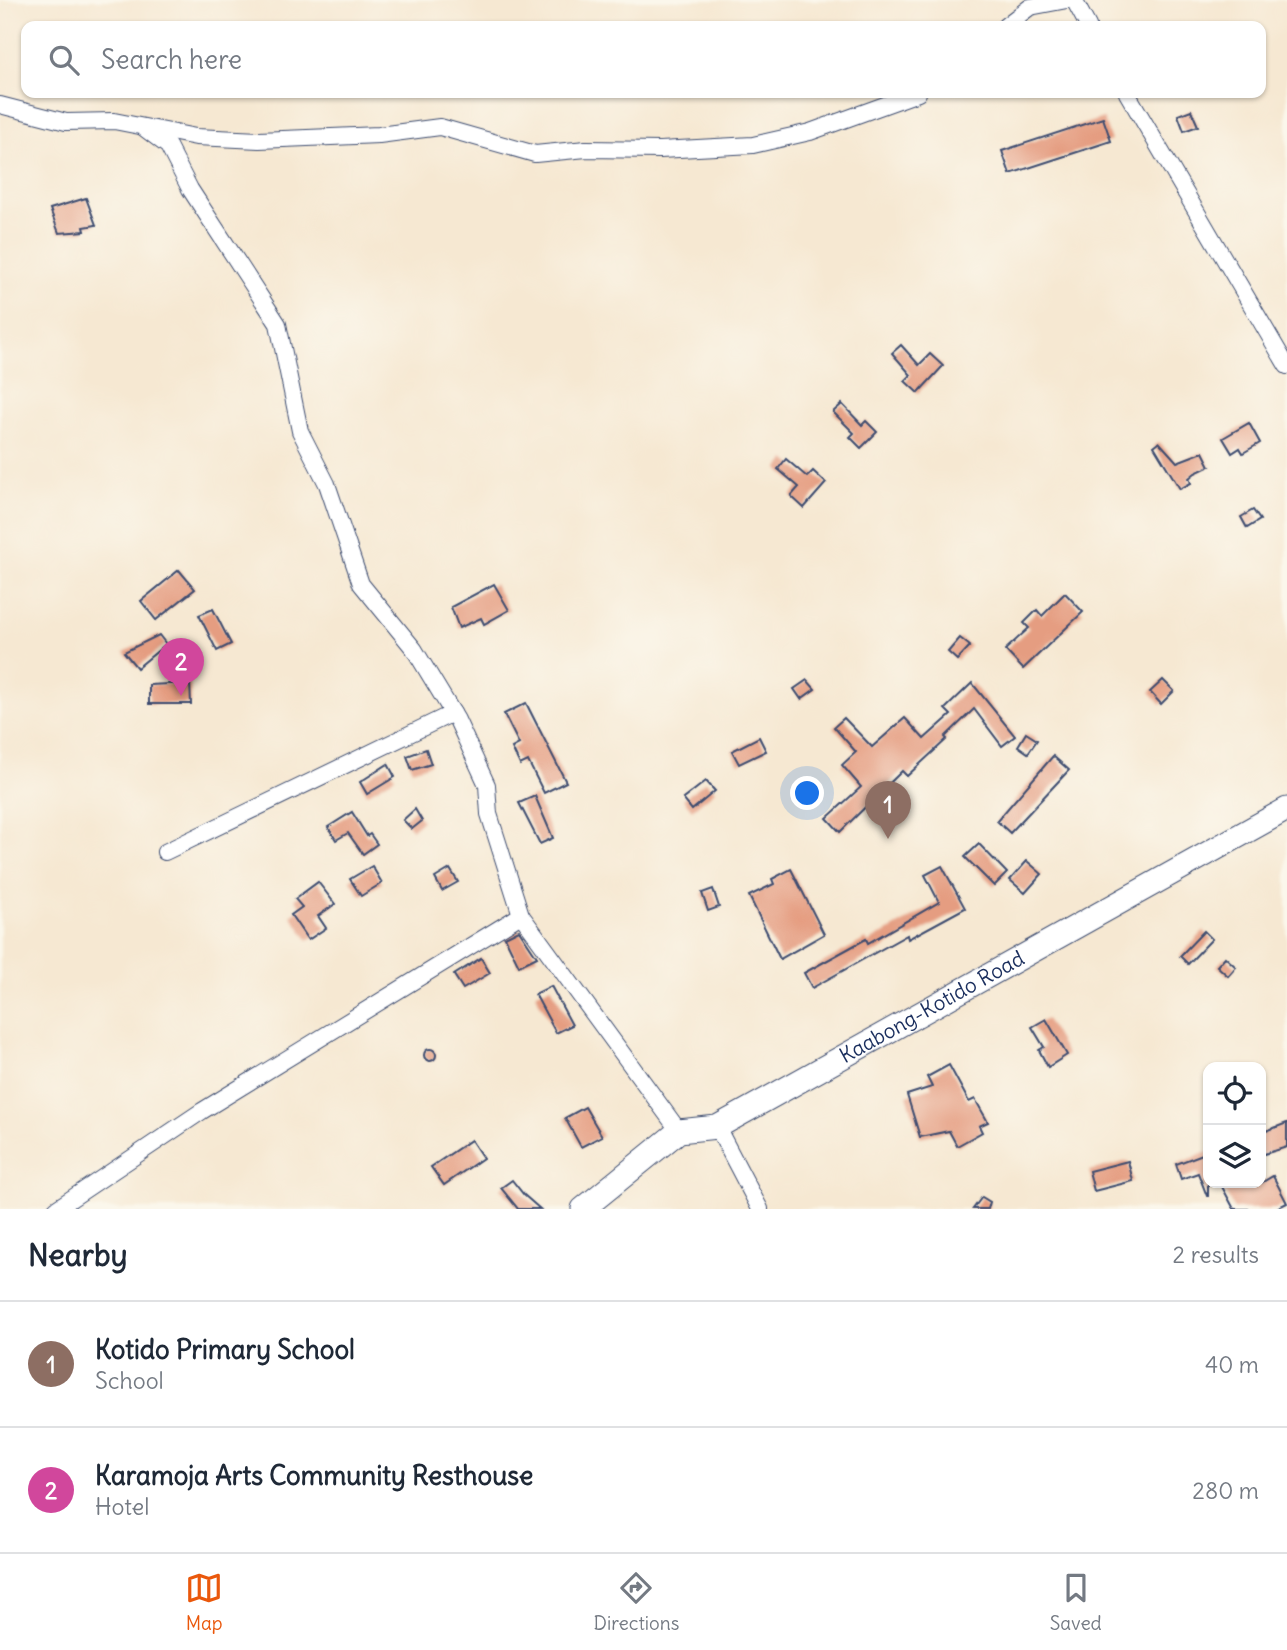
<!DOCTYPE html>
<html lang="en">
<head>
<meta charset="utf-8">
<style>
	body { margin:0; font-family:Delius,sans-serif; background:#f2f2f3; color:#1f2937 }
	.controls { position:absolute; right:21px; bottom:21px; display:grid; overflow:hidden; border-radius:14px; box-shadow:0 2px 5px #0004 }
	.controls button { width:63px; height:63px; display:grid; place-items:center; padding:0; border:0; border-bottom:2px solid #e0e1e3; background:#fff; color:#1f2937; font:35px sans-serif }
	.you { position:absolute; left:808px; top:794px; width:24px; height:24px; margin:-18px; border:5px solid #fff; border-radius:50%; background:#1a73e8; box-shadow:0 0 0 10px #1a73e833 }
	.badge { display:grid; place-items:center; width:46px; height:46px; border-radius:50%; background:#ea580c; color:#fff; font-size:23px; font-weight:700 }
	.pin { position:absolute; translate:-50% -58px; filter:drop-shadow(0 2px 4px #0008) }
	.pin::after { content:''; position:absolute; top:37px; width:24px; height:21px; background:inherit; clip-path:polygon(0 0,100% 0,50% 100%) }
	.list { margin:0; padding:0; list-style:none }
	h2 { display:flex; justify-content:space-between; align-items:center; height:91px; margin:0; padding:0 28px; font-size:30px }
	h2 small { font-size:23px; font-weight:400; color:#747a83 }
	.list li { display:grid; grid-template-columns:46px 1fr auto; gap:21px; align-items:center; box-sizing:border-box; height:126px; padding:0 28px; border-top:2px solid #e0e1e3 }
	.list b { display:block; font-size:26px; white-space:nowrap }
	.list p { margin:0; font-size:23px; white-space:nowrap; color:#747a83 }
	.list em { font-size:23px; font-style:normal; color:#747a83 }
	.icon { flex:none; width:38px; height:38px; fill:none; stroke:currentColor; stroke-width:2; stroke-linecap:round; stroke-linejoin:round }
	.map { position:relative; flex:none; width:1287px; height:1209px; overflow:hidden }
	.search { position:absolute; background:#fff; box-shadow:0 2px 5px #0004; left:21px; right:21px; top:21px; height:77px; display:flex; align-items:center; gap:18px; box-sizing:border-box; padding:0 24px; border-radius:14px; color:#747a83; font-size:26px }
	.sheet { height:343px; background:#fff }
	nav { display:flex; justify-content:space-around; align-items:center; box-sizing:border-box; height:98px; border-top:2px solid #e0e1e3; background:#fff; font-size:19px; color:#747a83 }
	nav a { display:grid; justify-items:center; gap:4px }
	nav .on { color:#ea580c }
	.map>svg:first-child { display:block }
	.building { fill:#e59d81 }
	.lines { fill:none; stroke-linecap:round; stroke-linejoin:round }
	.minor-casing { stroke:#3c4b6f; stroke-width:18 }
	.secondary-casing { stroke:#3c4b6f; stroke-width:25 }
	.minor { stroke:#fff; stroke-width:16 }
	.secondary { stroke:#fff; stroke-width:23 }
	.labels { text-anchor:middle; stroke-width:5; stroke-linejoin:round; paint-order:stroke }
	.street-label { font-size:21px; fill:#1b2f5e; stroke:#fbf7ec }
</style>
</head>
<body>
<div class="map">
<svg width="1287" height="1209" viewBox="0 0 1287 1209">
	<rect width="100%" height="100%" fill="#fbf7ec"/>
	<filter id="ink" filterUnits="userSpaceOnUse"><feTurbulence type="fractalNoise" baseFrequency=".0143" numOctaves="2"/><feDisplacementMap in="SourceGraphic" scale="14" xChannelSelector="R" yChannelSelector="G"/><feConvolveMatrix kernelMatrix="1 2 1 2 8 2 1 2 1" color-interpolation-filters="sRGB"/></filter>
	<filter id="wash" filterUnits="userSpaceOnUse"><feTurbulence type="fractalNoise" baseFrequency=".00686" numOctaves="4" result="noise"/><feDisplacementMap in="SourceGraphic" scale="28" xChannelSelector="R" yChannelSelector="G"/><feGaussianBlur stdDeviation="1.57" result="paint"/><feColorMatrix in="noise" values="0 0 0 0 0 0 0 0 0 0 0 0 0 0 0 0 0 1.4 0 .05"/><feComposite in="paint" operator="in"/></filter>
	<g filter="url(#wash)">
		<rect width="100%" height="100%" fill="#f6e8d2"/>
		<g id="blocks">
			<!-- building -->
			<g class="building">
				<path d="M 1191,110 L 1198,126 L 1184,131 L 1178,115 Z"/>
				<path d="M 1103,118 L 1111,141 L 1010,174 L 1002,151 Z"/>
				<path d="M 86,198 L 96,225 L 84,227 L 85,231 L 59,233 L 50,209 Z"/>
				<path d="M 901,345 L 919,365 L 930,354 L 943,366 L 918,393 L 905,381 L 911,375 L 892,353 Z"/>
				<path d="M 842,404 L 862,425 L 866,421 L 877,432 L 861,448 L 850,437 L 854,433 L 833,412 Z"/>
				<path d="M 1249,423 L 1260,443 L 1243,453 L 1240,448 L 1232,453 L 1223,438 Z"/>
				<path d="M 1159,442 L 1177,462 L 1203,452 L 1210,466 L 1195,473 L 1189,478 L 1191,483 L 1180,489 L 1154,446 Z"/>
				<path d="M 786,459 L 807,477 L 813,471 L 826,483 L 804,508 L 791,496 L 799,487 L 778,469 Z"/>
				<path d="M 1253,510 L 1260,520 L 1247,528 L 1241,517 Z"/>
				<path d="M 179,570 L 195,589 L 156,620 L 141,601 Z"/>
				<path d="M 494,584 L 509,610 L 484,624 L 481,618 L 459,628 L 451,607 Z"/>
				<path d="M 1065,593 L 1083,612 L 1023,669 L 1005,650 L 1029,628 L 1024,623 L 1037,610 L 1042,616 Z"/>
				<path d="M 213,609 L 231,644 L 217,651 L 199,615 Z"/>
				<path d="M 159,635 L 166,644 L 137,668 L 124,652 Z"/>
				<path d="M 960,638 L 970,646 L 957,660 L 948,652 Z"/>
				<path d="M 807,680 L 815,689 L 801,699 L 794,689 Z"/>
				<path d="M 1163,680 L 1174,691 L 1161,704 L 1150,692 Z"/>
				<path d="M 190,683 L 191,704 L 149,704 L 149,685 Z"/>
				<path d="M 972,683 L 1015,736 L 1002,746 L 974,709 L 945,737 L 947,739 L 907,776 L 902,771 L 840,832 L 827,818 L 861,787 L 842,765 L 856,752 L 834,727 L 844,718 L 872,747 L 905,718 L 924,739 L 951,715 L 945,709 Z"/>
				<path d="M 526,703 L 566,782 L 544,793 L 528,761 L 520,765 L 512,748 L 519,744 L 504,714 Z"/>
				<path d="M 1026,733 L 1037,740 L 1028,753 L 1018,746 Z"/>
				<path d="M 759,737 L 766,751 L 739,764 L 732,751 Z"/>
				<path d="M 426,749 L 431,764 L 412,770 L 407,756 Z"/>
				<path d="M 1053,756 L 1069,770 L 1010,833 L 997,821 Z"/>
				<path d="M 388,764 L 395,777 L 367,794 L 360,782 Z"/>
				<path d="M 706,781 L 715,791 L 692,810 L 683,799 Z"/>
				<path d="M 535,796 L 553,838 L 540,844 L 519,803 Z"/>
				<path d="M 415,809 L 422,821 L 412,829 L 403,820 Z"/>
				<path d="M 352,812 L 367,836 L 370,834 L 377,844 L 363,854 L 348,833 L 336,840 L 328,827 Z"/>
				<path d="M 979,844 L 1007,873 L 994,886 L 965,857 Z"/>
				<path d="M 1027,861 L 1042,874 L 1025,893 L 1010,880 Z"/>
				<path d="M 372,866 L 382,883 L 361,896 L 350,879 Z"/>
				<path d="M 942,866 L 965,908 L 908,939 L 907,935 L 812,988 L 804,973 L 866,939 L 868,943 L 939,902 L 925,875 Z"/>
				<path d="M 450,869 L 458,882 L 442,891 L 435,878 Z"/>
				<path d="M 791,869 L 824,934 L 780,959 L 749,896 L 774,884 L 772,879 Z"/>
				<path d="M 318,882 L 335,904 L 318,916 L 326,928 L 308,940 L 291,915 L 302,907 L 295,899 Z"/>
				<path d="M 713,889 L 719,907 L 708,911 L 702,893 Z"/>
				<path d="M 519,930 L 537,957 L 519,966 L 505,937 Z"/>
				<path d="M 1204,931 L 1212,939 L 1188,964 L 1180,956 Z"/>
				<path d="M 1225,957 L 1236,967 L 1228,976 L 1217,966 Z"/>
				<path d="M 481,958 L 490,973 L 463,989 L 454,975 Z"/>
				<path d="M 551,986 L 572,1025 L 556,1033 L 535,994 Z"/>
				<path d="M 1046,1019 L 1067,1055 L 1048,1067 L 1039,1050 L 1044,1047 L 1032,1027 Z"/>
				<circle cx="430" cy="1055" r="6"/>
				<path d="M 949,1065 L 969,1102 L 975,1099 L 988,1122 L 979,1126 L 982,1132 L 957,1146 L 949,1131 L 920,1137 L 907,1095 L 932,1087 L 927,1077 Z"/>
				<path d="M 585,1107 L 602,1136 L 581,1147 L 565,1118 Z"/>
				<path d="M 1287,1123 L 1287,1147 L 1261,1155 L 1261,1133 Z"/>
				<path d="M 471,1140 L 483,1158 L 444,1185 L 431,1167 Z"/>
				<path d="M 1208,1152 L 1208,1196 L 1207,1196 L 1198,1173 L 1181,1179 L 1176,1164 Z"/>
				<path d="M 1128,1161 L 1133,1181 L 1094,1191 L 1089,1171 Z"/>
				<path d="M 1273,1176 L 1287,1203 L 1275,1209 L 1234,1209 L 1220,1183 L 1261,1183 Z"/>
				<path d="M 512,1180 L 524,1195 L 540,1209 L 518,1209 L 501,1188 Z"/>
				<path d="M 982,1197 L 990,1202 L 988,1209 L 973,1209 Z"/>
			</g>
		</g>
	</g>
	<g filter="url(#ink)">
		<use href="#blocks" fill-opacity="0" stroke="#3c4b6f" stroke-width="2"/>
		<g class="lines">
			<defs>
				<g id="minor">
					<path d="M 1074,0 L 1088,26"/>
					<path d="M 1005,26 L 1030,7 L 1067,0"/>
					<path d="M 1127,93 L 1287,366"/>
					<path d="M 0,105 L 66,122 L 114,121 L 196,137 L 259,140 L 379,135 L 440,127 L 535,154 L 586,149 L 660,150 L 753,145 L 810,132 L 918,93"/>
					<path d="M 144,128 L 168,146 L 190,189 L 278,324 L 300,431 L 327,484 L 361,584 L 414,649 L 457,720 L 487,785 L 489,814 L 521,915"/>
					<path d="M 165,852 L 453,713"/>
					<path d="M 717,1127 L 760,1209"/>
					<path d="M 56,1209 L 202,1111 L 521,915 L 679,1131"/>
				</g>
				<g id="secondary">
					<path id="s1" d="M 583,1209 L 679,1131 L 717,1127 L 1287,809"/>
				</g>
			</defs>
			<!-- minor casing -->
			<use href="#minor" class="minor-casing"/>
			<!-- secondary casing -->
			<use href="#secondary" class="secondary-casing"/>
			<!-- minor -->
			<use href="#minor" class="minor"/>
			<!-- secondary -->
			<use href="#secondary" class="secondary"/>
		</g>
	</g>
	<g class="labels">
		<!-- street labels -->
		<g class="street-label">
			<text dy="7" stroke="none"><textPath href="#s1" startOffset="408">Kaabong-Kotido Road</textPath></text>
		</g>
	</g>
</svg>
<div class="controls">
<button><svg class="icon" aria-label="locate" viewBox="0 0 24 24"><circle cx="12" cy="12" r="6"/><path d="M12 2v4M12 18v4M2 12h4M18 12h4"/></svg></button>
<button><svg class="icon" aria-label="layers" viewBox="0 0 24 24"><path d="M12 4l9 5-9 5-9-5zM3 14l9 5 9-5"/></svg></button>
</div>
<div class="you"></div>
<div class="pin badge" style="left:888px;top:839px;background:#8d6e63">1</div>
<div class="pin badge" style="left:181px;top:696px;background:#d1479c">2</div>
<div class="search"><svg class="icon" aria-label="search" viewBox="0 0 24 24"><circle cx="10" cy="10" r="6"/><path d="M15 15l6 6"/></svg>Search here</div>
</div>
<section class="sheet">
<h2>Nearby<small>2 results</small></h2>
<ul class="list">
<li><span class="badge" style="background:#8d6e63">1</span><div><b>Kotido Primary School</b><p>School</p></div><em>40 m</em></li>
<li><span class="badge" style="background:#d1479c">2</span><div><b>Karamoja Arts Community Resthouse</b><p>Hotel</p></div><em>280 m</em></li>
</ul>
</section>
<nav>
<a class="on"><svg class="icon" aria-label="map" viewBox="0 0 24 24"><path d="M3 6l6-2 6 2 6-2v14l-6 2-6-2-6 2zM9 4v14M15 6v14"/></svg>Map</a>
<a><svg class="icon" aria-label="directions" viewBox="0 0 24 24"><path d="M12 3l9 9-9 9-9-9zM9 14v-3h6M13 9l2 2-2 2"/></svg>Directions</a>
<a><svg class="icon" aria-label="saved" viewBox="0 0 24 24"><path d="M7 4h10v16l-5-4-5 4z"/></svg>Saved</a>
</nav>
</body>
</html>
